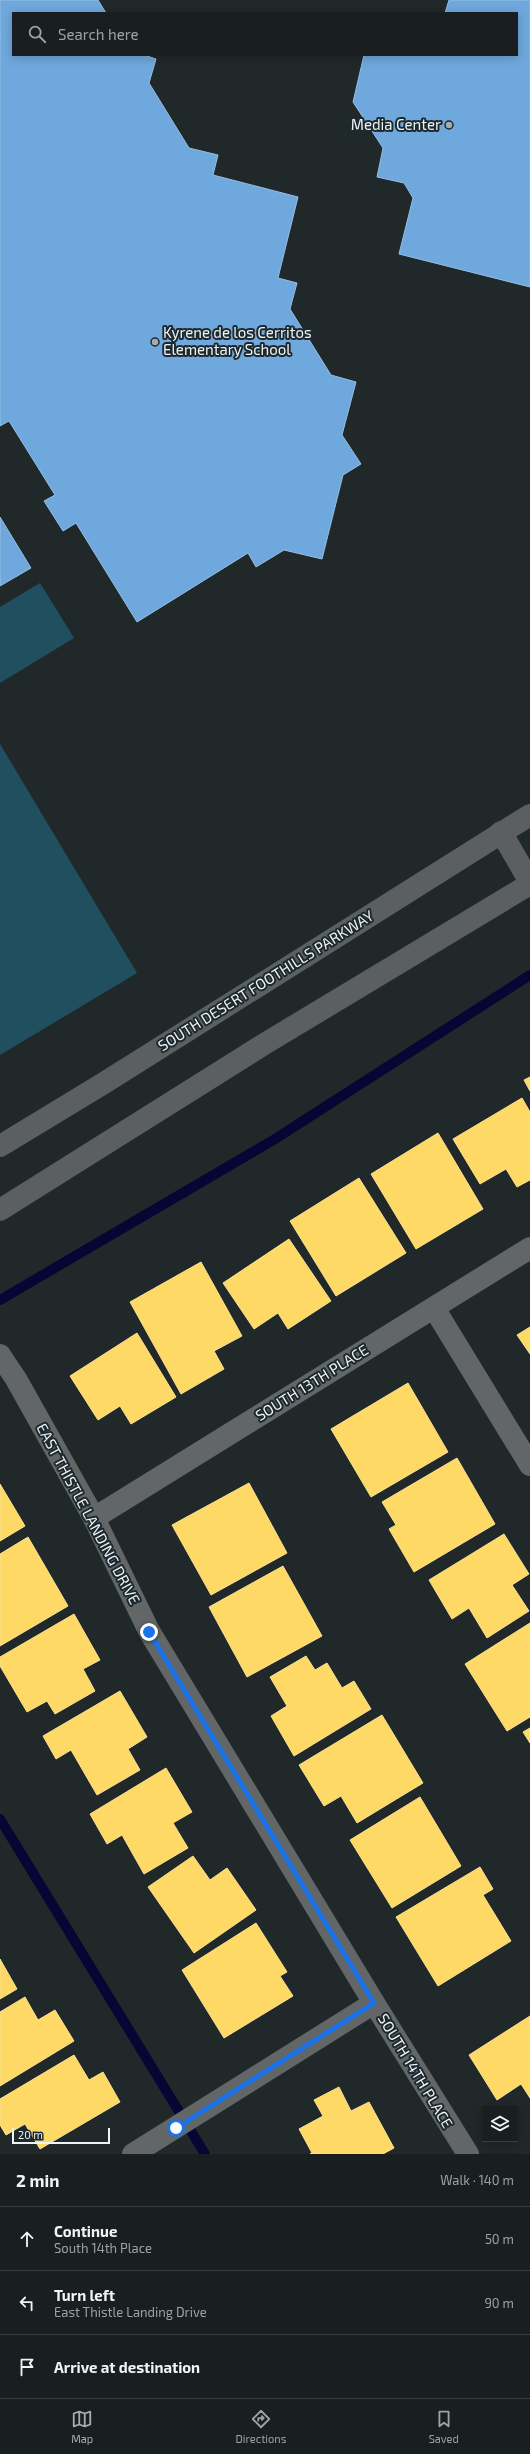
<!DOCTYPE html>
<html lang="en">
<head>
<meta charset="utf-8">
<style>
	body { margin:0; font-family:"Exo 2",sans-serif; background:#222729; color:#f1f3f6 }
	.controls { position:absolute; right:12px; bottom:12px; display:grid; overflow:hidden; border-radius:0px; box-shadow:0 2px 10px #0003 }
	.controls button { width:36px; height:36px; display:grid; place-items:center; padding:0; border:0; border-bottom:1px solid #373c3e; background:#191e20; color:#f1f3f6; font:20px sans-serif }
	.scale { position:absolute; left:12px; bottom:10px; width:98px; box-sizing:border-box; padding-left:4px; border:2px solid #ecf4f6; border-top:0; font-size:11px; line-height:14px; white-space:nowrap; color:#ecf4f6; -webkit-text-stroke:3px #1d292e; paint-order:stroke }
	.stop { position:absolute; width:12px; height:12px; margin:-9px; border:3px solid #1a73e8; border-radius:50%; background:#fff }
	.stop.end { background:#1a73e8; border-color:#fff; box-shadow:0 1px 4px #0008 }
	.list { margin:0; padding:0; list-style:none }
	h2 { display:flex; justify-content:space-between; align-items:center; height:52px; margin:0; padding:0 16px; font-size:17px }
	h2 small { font-size:13px; font-weight:400; color:#9fa2a5 }
	.list li { display:grid; grid-template-columns:26px 1fr auto; gap:12px; align-items:center; box-sizing:border-box; height:64px; padding:0 16px; border-top:1px solid #373c3e }
	.list b { display:block; font-size:15px; white-space:nowrap }
	.list p { margin:0; font-size:13px; white-space:nowrap; color:#9fa2a5 }
	.list em { font-size:13px; font-style:normal; color:#9fa2a5 }
	.icon { flex:none; width:22px; height:22px; fill:none; stroke:currentColor; stroke-width:2; stroke-linecap:round; stroke-linejoin:round }
	.map { position:relative; flex:none; width:530px; height:2154px; overflow:hidden }
	.search { position:absolute; background:#191e20; box-shadow:0 2px 10px #0003; left:12px; right:12px; top:12px; height:44px; display:flex; align-items:center; gap:10px; box-sizing:border-box; padding:0 14px; border-radius:0px; color:#9fa2a5; font-size:15px }
	.sheet { height:244px; background:#191e20 }
	nav { display:flex; justify-content:space-around; align-items:center; box-sizing:border-box; height:56px; border-top:1px solid #373c3e; background:#191e20; font-size:11px; color:#9fa2a5 }
	nav a { display:grid; justify-items:center; gap:2px }
	nav .on { color:#a5adaf }
	.map>svg:first-child { display:block }
	.green { fill:#20505f }
	.homes { fill:#ffd966; stroke:#f9e191 }
	.schools { fill:#6fa8dc; stroke:#94bfe4 }
	.lines { fill:none; stroke-linecap:round; stroke-linejoin:round }
	.stream { stroke:#050634; stroke-width:10 }
	.street { stroke:#626666; stroke-width:22 }
	.secondary { stroke:#5b5f60; stroke-width:22 }
	.route { stroke:#1a73e8; stroke-width:5 }
	.poi-dot { fill:#a5adaf; stroke:#1d292e; stroke-width:1.5 }
	.labels { text-anchor:middle; stroke-width:4; stroke-linejoin:round; paint-order:stroke }
	.poi-label { font-size:15px; fill:#ecf4f6; stroke:#1d292e; text-anchor:end }
	.street-label { font-size:15px; fill:#ecf4f6; stroke:#1d292e }
</style>
</head>
<body>
<div class="map">
<svg width="530" height="2154" viewBox="0 0 530 2154">
	<rect width="100%" height="100%" fill="#21282a"/>
	<!-- green -->
	<g class="green">
		<path d="M 40,583 L 74,638 L 0,683 L 0,607 Z"/>
		<path d="M 0,744 L 137,973 L 0,1055 Z"/>
	</g>
	<!-- homes -->
	<g class="homes">
		<path d="M 530,1077 L 530,1091 L 524,1080 Z"/>
		<path d="M 522,1098 L 530,1112 L 530,1180 L 517,1187 L 506,1169 L 480,1184 L 453,1139 Z"/>
		<path d="M 438,1133 L 483,1209 L 416,1249 L 371,1174 Z"/>
		<path d="M 359,1178 L 406,1253 L 336,1296 L 290,1221 Z"/>
		<path d="M 289,1239 L 331,1301 L 288,1329 L 278,1313 L 254,1329 L 223,1283 Z"/>
		<path d="M 201,1262 L 242,1336 L 214,1351 L 224,1369 L 181,1394 L 130,1302 Z"/>
		<path d="M 530,1327 L 530,1354 L 517,1335 Z"/>
		<path d="M 137,1333 L 176,1397 L 131,1424 L 120,1406 L 98,1420 L 70,1376 Z"/>
		<path d="M 408,1383 L 448,1452 L 371,1497 L 331,1429 Z"/>
		<path d="M 457,1458 L 495,1524 L 414,1572 L 389,1529 L 396,1525 L 382,1502 Z"/>
		<path d="M 249,1483 L 287,1553 L 211,1595 L 172,1525 Z"/>
		<path d="M 0,1484 L 25,1526 L 0,1541 Z"/>
		<path d="M 504,1534 L 529,1574 L 512,1585 L 529,1611 L 487,1638 L 469,1608 L 452,1619 L 429,1580 Z"/>
		<path d="M 28,1537 L 68,1606 L 0,1646 L 0,1554 Z"/>
		<path d="M 283,1566 L 322,1636 L 247,1677 L 209,1607 Z"/>
		<path d="M 74,1614 L 100,1660 L 83,1669 L 95,1691 L 55,1714 L 47,1701 L 27,1712 L 0,1666 L 0,1657 Z"/>
		<path d="M 530,1623 L 530,1717 L 507,1731 L 465,1664 Z"/>
		<path d="M 306,1656 L 315,1670 L 327,1663 L 342,1688 L 354,1681 L 371,1709 L 294,1756 L 271,1716 L 287,1706 L 270,1677 Z"/>
		<path d="M 120,1691 L 147,1737 L 128,1749 L 140,1770 L 97,1795 L 71,1750 L 56,1759 L 43,1736 Z"/>
		<path d="M 382,1715 L 423,1783 L 357,1823 L 341,1796 L 324,1806 L 299,1765 Z"/>
		<path d="M 530,1728 L 530,1743 L 523,1732 Z"/>
		<path d="M 166,1768 L 192,1812 L 173,1823 L 188,1848 L 144,1874 L 122,1835 L 107,1844 L 90,1814 Z"/>
		<path d="M 420,1797 L 461,1866 L 392,1908 L 350,1840 Z"/>
		<path d="M 193,1856 L 210,1880 L 227,1868 L 256,1910 L 194,1953 L 148,1887 Z"/>
		<path d="M 480,1867 L 493,1889 L 483,1895 L 511,1941 L 438,1986 L 396,1917 Z"/>
		<path d="M 256,1923 L 287,1972 L 280,1976 L 293,1996 L 224,2038 L 182,1970 Z"/>
		<path d="M 0,1959 L 17,1989 L 0,1999 Z"/>
		<path d="M 25,1997 L 38,2020 L 55,2010 L 74,2041 L 0,2086 L 0,2012 Z"/>
		<path d="M 530,2016 L 530,2098 L 521,2084 L 497,2100 L 469,2055 Z"/>
		<path d="M 74,2055 L 89,2080 L 103,2072 L 120,2102 L 40,2149 L 25,2124 L 6,2135 L 0,2125 L 0,2099 Z"/>
		<path d="M 339,2087 L 351,2111 L 369,2102 L 394,2148 L 383,2154 L 310,2154 L 312,2153 L 299,2129 L 323,2116 L 314,2100 Z"/>
	</g>
	<!-- schools -->
	<g class="schools">
		<path d="M 0,0 L 98,0 L 106,13 L 13,13 L 13,55 L 144,55 L 156,59 L 149,83 L 189,148 L 218,155 L 213,175 L 298,197 L 278,278 L 297,283 L 290,309 L 331,375 L 356,382 L 342,435 L 361,464 L 343,475 L 322,559 L 284,550 L 256,567 L 248,553 L 137,622 L 76,523 L 63,531 L 44,501 L 55,495 L 9,421 L 0,426 Z"/>
		<path d="M 449,0 L 530,0 L 530,287 L 399,254 L 413,198 L 404,183 L 377,177 L 383,148 L 353,102 L 364,55 L 517,55 L 517,13 L 445,13 Z"/>
		<path d="M 0,517 L 31,568 L 0,586 Z"/>
	</g>
	<g class="lines">
		<!-- stream -->
		<g class="stream">
			<path d="M 0,1300 L 275,1139 L 530,975"/>
			<path d="M 0,1819 L 205,2154"/>
		</g>
		<!-- street -->
		<g class="street">
			<path d="M 434,1308 L 530,1465"/>
			<path d="M 0,1355 L 16,1379 L 94,1518 L 149,1631 L 374,2003"/>
			<path d="M 94,1518 L 530,1248"/>
			<path d="M 133,2154 L 374,2003 L 468,2154"/>
		</g>
		<!-- secondary -->
		<g class="secondary">
			<path d="M 501,832 L 530,882"/>
			<path d="M 0,1146 L 104,1083 L 530,815"/>
			<path d="M 0,1210 L 266,1043 L 530,884"/>
		</g>
	</g>
	<g class="lines">
		<!-- route -->
		<path class="route" d="M 149,1632 L 374,2003 L 176,2128"/>
	</g>
	<!-- markers -->
	<g class="poi-dot">
		<circle cx="449" cy="125" r="4"/>
		<circle cx="155" cy="342" r="4"/>
	</g>
	<g class="labels">
		<!-- poi labels -->
		<g class="poi-label">
			<text x="441" y="130">Media Center</text>
			<text x="163" y="338" text-anchor="start">Kyrene de los Cerritos<tspan x="163" dy="17">Elementary School</tspan></text>
		</g>
		<!-- street labels -->
		<g class="street-label">
			<text transform="translate(266 981) rotate(-32)" y="5">SOUTH DESERT FOOTHILLS PARKWAY</text>
			<text transform="translate(312 1383) rotate(-32)" y="5">SOUTH 13TH PLACE</text>
			<text transform="translate(88 1514) rotate(62)" y="5">EAST THISTLE LANDING DRIVE</text>
			<text transform="translate(415 2071) rotate(59)" y="5">SOUTH 14TH PLACE</text>
		</g>
	</g>
</svg>
<div class="controls">
<button><svg class="icon" aria-label="layers" viewBox="0 0 24 24"><path d="M12 4l9 5-9 5-9-5zM3 14l9 5 9-5"/></svg></button>
</div>
<div class="scale">20 m</div>
<div class="stop" style="left:176px;top:2128px"></div>
<div class="stop end" style="left:149px;top:1632px"></div>
<div class="search"><svg class="icon" aria-label="search" viewBox="0 0 24 24"><circle cx="10" cy="10" r="6"/><path d="M15 15l6 6"/></svg>Search here</div>
</div>
<section class="sheet">
<h2>2 min<small>Walk · 140 m</small></h2>
<ul class="list">
<li><svg class="icon" aria-label="ahead" viewBox="0 0 24 24"><path d="M12 20V5M6 11l6-6 6 6"/></svg><div><b>Continue</b><p>South 14th Place</p></div><em>50 m</em></li>
<li><svg class="icon" aria-label="left" viewBox="0 0 24 24"><path d="M17 20v-9H6M10 6l-5 5 5 5"/></svg><div><b>Turn left</b><p>East Thistle Landing Drive</p></div><em>90 m</em></li>
<li><svg class="icon" aria-label="arrive" viewBox="0 0 24 24"><path d="M6 21V4h12l-3 4 3 4H6"/></svg><div><b>Arrive at destination</b></div></li>
</ul>
</section>
<nav>
<a class="on"><svg class="icon" aria-label="map" viewBox="0 0 24 24"><path d="M3 6l6-2 6 2 6-2v14l-6 2-6-2-6 2zM9 4v14M15 6v14"/></svg>Map</a>
<a><svg class="icon" aria-label="directions" viewBox="0 0 24 24"><path d="M12 3l9 9-9 9-9-9zM9 14v-3h6M13 9l2 2-2 2"/></svg>Directions</a>
<a><svg class="icon" aria-label="saved" viewBox="0 0 24 24"><path d="M7 4h10v16l-5-4-5 4z"/></svg>Saved</a>
</nav>
</body>
</html>
